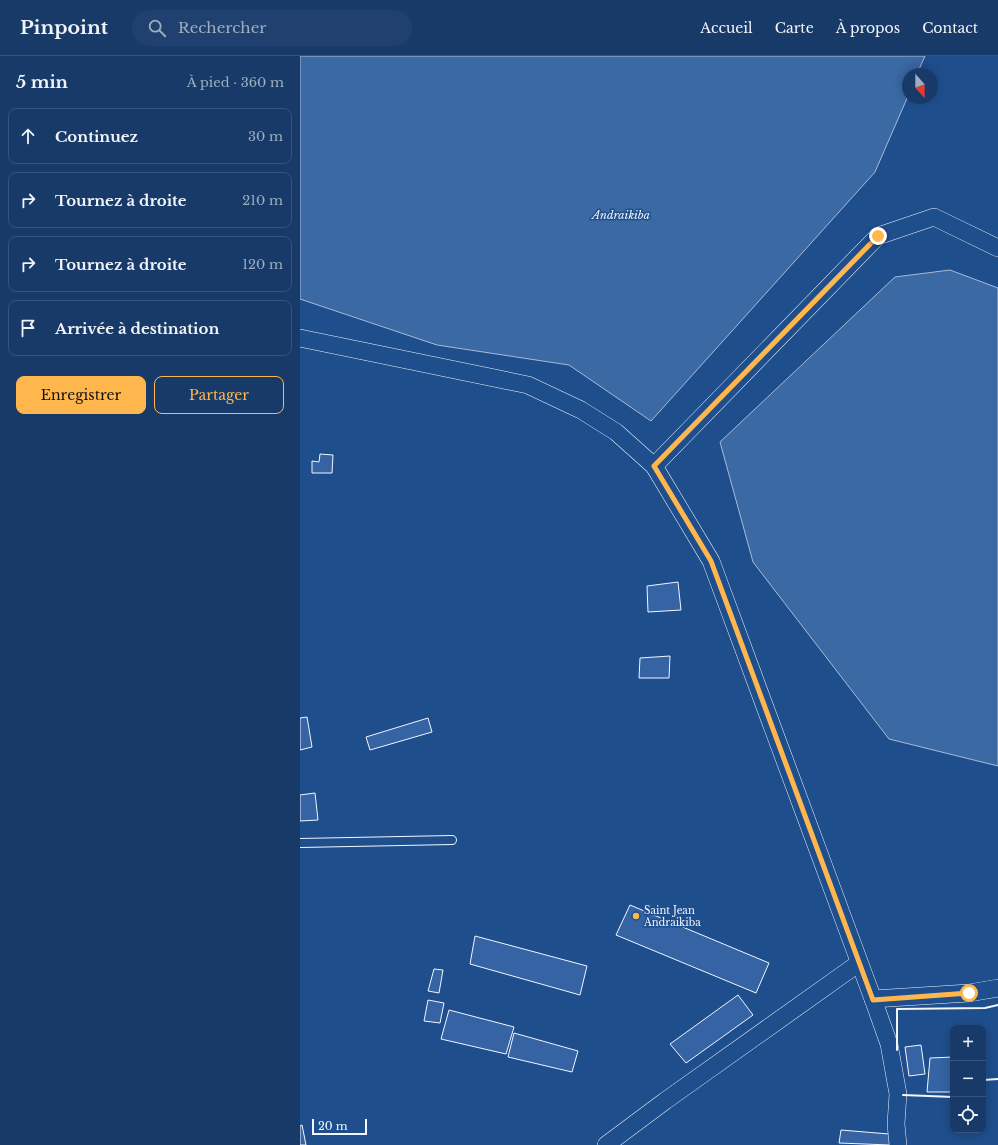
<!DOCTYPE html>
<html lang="fr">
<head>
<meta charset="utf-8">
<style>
	body { margin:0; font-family:"Libre Baskerville",serif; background:#20416f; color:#f1f3f6 }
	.controls { position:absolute; right:12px; bottom:12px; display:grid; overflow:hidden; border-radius:8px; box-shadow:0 2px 10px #0003 }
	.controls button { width:36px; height:36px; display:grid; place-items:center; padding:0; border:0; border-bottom:1px solid #36547d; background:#173a69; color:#f1f3f6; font:20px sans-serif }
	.compass { position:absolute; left:602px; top:12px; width:36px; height:36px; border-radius:50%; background:#173a69; box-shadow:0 2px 10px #0003; rotate:159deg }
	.scale { position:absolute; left:12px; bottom:10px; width:55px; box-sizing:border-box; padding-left:4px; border:2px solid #f2f6ff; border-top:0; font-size:11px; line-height:14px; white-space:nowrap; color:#f2f6ff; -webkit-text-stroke:3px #1f4e8c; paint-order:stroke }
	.stop { position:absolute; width:12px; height:12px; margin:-9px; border:3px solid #ffb74d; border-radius:50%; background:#fff }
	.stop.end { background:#ffb74d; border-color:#fff; box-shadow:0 1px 4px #0008 }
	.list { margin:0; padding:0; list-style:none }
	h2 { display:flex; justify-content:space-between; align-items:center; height:52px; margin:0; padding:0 16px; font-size:17px }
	h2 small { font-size:13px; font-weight:400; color:#9eadc0 }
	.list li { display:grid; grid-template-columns:26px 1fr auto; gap:12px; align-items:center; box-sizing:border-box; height:56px; margin:0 8px 8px; padding:0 8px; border:1px solid #36547d; border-radius:8px }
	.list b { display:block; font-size:15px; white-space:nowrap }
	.list em { font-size:13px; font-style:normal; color:#9eadc0 }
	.actions { display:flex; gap:8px; padding:12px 16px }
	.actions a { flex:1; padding:9px 0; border:1px solid #ffb74d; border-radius:8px; text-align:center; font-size:14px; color:#ffb74d }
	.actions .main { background:#ffb74d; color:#111 }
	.icon { flex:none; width:22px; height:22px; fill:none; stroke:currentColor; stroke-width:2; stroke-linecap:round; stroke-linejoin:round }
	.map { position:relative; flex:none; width:698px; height:1089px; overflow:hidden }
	header { display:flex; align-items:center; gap:24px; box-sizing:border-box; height:56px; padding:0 20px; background:#173a69; border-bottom:1px solid #36547d }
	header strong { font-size:19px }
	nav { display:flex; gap:22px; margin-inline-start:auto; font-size:14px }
	.search { width:280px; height:36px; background:#20416f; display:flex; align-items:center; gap:10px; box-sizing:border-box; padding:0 14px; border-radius:22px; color:#9eadc0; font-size:15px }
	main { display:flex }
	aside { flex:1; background:#173a69 }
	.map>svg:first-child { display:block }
	.water { fill:#3b69a3; stroke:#a8bbd7 }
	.building { fill:#3563a3; stroke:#f2f6ff }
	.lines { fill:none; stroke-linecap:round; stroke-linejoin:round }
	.lane-casing { stroke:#f2f6ff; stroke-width:10 }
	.street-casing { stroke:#f2f6ff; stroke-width:18 }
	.lane { stroke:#1f4e8c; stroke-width:8 }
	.street { stroke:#1f4e8c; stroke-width:17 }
	.wall { stroke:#f2f6ff; stroke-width:2 }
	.route { stroke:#ffb74d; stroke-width:5 }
	.poi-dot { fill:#ffb74d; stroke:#1f4e8c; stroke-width:1.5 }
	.labels { text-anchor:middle; stroke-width:3; stroke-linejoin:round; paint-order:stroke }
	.poi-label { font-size:10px; fill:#f2f6ff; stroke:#1f4e8c; text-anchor:start }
	.water-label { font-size:11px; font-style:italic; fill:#f2f6ff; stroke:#1f4e8c }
</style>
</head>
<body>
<header>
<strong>Pinpoint</strong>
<div class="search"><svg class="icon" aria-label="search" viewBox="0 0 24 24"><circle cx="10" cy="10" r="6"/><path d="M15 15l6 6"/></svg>Rechercher</div>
<nav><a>Accueil</a><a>Carte</a><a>À propos</a><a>Contact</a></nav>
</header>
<main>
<aside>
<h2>5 min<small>À pied · 360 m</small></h2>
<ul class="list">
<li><svg class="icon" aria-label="ahead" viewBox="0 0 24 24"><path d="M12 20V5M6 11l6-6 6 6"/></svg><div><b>Continuez</b></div><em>30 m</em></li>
<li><svg class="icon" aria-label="right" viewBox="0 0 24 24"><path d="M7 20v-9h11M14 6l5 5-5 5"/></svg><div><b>Tournez à droite</b></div><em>210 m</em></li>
<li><svg class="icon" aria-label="right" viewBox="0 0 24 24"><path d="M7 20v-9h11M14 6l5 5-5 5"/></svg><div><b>Tournez à droite</b></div><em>120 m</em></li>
<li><svg class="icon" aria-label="arrive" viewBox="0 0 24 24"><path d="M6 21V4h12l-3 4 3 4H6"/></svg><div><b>Arrivée à destination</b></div></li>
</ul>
<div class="actions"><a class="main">Enregistrer</a><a>Partager</a></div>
</aside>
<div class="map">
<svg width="698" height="1089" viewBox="0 0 698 1089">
	<rect width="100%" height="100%" fill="#1f4e8c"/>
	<!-- water -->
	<g class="water">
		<path d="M 0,0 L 625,0 L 617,18 L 608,18 L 608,40 L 575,116 L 351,365 L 269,309 L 137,289 L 0,243 Z"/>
		<path d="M 650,214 L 698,232 L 698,710 L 589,683 L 453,506 L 420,386 L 595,221 Z"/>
	</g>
	<!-- building -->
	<g class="building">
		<path d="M 20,398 L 33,399 L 32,417 L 12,417 L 12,405 L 19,406 Z"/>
		<path d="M 378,526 L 381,554 L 348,556 L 347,530 Z"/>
		<path d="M 370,600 L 369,622 L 339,622 L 340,602 Z"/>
		<path d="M 7,661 L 12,691 L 0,694 L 0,662 Z"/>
		<path d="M 128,662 L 132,676 L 70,694 L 66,681 Z"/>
		<path d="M 15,737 L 18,764 L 0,765 L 0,739 Z"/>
		<path d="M 330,849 L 469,907 L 456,937 L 316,879 Z"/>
		<path d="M 175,880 L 287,910 L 280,939 L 170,908 Z"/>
		<path d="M 134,913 L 143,914 L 139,937 L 128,935 Z"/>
		<path d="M 438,939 L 453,959 L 386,1007 L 370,988 Z"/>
		<path d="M 128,944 L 144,947 L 140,967 L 124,965 Z"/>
		<path d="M 149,954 L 214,971 L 206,998 L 141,983 Z"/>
		<path d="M 214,977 L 278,995 L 272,1016 L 208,1001 Z"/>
		<path d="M 621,989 L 625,1018 L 609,1020 L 605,991 Z"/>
		<path d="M 653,1001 L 653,1036 L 627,1036 L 630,1002 Z"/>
		<path d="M 2,1069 L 6,1089 L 0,1089 L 0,1070 Z"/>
		<path d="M 541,1074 L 589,1078 L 590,1089 L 539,1087 Z"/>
	</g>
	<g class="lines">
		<defs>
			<path id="lane" d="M 0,787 L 152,784"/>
			<g id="street">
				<path d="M 0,282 L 228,329 L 281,354 L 316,376 L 354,410 L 411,505 L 573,943 L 589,988 L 598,1038 L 596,1068 L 598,1089"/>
				<path d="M 354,410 L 578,180 L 634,161 L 698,192"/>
				<path d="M 573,943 L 669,937 L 698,932"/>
				<path d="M 306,1089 L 365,1045 L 559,907"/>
			</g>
		</defs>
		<!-- lane casing -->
		<use href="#lane" class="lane-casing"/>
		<!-- street casing -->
		<use href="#street" class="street-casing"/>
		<!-- lane -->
		<use href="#lane" class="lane"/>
		<!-- street -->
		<use href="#street" class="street"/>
		<!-- wall -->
		<g class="wall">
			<path d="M 597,994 L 597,953 L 685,952 L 698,949"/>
			<path d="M 683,1024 L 698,1023"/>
			<path d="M 603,1039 L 653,1041"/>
		</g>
	</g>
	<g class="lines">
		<!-- route -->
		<path class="route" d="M 578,180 L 354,410 L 411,505 L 573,944 L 669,937"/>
	</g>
	<!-- markers -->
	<circle class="poi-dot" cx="336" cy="860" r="4"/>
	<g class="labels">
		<!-- poi labels -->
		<g class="poi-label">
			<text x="344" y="858">Saint Jean<tspan x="344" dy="12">Andraikiba</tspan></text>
		</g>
		<!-- water labels -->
		<g class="water-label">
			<text x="321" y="163">Andraikiba</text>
		</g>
	</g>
</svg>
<div class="controls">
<button>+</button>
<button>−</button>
<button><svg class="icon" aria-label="locate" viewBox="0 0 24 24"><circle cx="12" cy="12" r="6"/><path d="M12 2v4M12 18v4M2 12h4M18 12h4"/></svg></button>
</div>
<svg class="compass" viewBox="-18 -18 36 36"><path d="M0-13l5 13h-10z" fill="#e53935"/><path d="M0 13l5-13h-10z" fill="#9eadc0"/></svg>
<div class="scale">20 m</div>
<div class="stop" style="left:669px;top:937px"></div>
<div class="stop end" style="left:578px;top:180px"></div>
</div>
</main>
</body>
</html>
